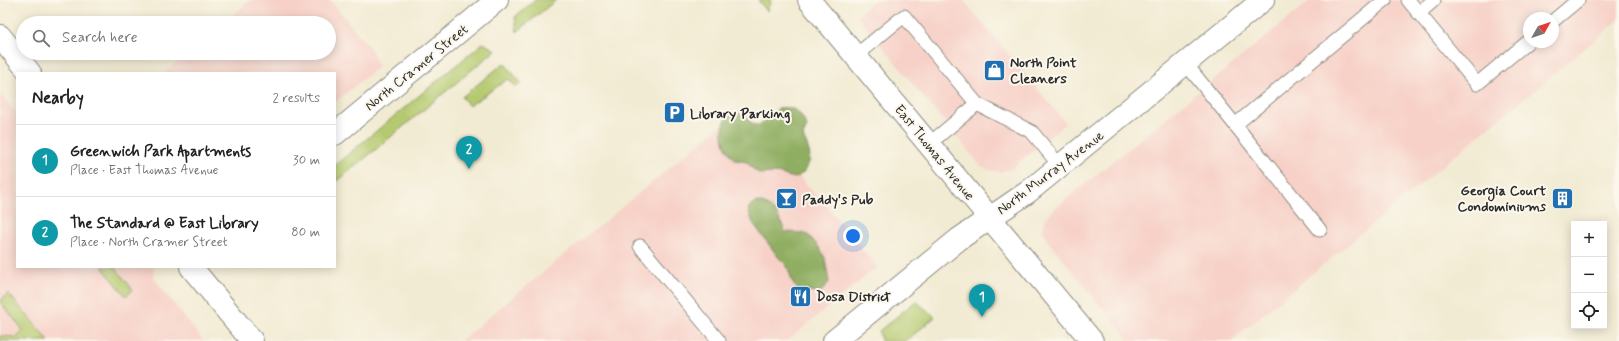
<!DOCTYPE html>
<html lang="en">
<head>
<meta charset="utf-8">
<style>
	body { margin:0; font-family:Mynerve,sans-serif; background:#f2f2f2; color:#222 }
	.controls { position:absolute; right:12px; bottom:12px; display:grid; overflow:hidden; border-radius:0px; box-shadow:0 2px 10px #0003 }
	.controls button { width:36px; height:36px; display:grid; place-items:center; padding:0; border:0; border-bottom:1px solid #e0e0e0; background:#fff; color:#222; font:20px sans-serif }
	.compass { position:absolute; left:1523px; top:12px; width:36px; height:36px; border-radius:50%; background:#fff; box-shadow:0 2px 10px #0003; rotate:50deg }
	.you { position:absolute; left:853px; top:236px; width:14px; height:14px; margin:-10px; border:3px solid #fff; border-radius:50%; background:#1a73e8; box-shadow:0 0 0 6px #1a73e833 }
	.badge { display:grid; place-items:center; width:26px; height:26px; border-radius:50%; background:#1f6fb2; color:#fff; font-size:13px; font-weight:700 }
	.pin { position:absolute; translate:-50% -33px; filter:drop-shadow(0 1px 2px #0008) }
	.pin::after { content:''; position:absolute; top:21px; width:14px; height:12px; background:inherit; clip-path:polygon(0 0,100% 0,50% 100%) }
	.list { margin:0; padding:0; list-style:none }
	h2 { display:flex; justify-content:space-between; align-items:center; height:52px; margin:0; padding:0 16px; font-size:17px }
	h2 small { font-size:13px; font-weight:400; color:#767676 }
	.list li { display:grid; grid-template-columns:26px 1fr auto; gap:12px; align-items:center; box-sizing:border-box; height:72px; padding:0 16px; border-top:1px solid #e0e0e0 }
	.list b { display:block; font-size:15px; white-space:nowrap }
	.list p { margin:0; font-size:13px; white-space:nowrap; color:#767676 }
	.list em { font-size:13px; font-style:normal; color:#767676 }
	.icon { flex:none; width:22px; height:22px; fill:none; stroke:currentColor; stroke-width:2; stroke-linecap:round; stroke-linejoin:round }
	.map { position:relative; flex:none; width:1619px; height:341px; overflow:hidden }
	.search { position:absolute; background:#fff; box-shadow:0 2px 10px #0003; left:16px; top:16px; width:320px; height:44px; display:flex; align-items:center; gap:10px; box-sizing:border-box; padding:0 14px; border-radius:22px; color:#767676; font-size:15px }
	.panel { position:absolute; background:#fff; box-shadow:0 2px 10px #0003; left:16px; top:72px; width:320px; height:196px; border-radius:0px }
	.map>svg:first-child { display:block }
	.built { fill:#f7d1c8; fill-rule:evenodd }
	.green { fill:#b5ca6f; stroke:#707a4d }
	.forest { fill:#90ae62; stroke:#5e6c46 }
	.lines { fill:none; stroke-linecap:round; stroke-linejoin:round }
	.lane-casing { stroke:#8e8b7f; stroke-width:15 }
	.street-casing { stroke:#8e8b7f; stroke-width:24 }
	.secondary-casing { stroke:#8e8b7f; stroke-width:24 }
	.lane { stroke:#fff; stroke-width:13 }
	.street { stroke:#fff; stroke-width:22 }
	.secondary { stroke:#fff; stroke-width:22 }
	.labels { text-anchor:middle; stroke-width:4; stroke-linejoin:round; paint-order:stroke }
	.poi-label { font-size:14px; font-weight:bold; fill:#2b2b2b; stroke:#fbf7ec; text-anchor:start }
	.street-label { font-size:14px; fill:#2b2b2b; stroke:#fbf7ec }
</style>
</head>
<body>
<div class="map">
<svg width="1619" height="341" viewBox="0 0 1619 341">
	<rect width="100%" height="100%" fill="#fbf7ec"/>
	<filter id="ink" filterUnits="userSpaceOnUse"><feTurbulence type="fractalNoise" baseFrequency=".025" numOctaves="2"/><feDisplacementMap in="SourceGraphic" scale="8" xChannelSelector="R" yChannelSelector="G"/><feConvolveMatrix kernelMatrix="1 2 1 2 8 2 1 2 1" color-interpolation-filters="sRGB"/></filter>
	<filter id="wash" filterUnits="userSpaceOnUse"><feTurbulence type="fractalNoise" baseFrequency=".012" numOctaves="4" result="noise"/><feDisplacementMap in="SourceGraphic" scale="16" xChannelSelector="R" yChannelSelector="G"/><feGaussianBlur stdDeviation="0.9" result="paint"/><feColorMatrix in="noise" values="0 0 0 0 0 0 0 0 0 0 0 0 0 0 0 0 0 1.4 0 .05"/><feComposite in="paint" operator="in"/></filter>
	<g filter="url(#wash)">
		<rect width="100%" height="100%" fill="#f2ebd3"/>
		<!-- built -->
		<g class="built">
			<path d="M 251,0 L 330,0 L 372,51 L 378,67 L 335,102 L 335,73 L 164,73 L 188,53 L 329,53 L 329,23 L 224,23 Z"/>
			<path d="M 875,0 L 963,0 L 1066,123 L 1011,169 L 1000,172 L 988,170 L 980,165 L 857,16 Z"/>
			<path d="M 1311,0 L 1619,0 L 1619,20 L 1231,341 L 1130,341 L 1047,240 L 1043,230 L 1045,220 L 1051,212 ZM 1529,18 L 1553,18 L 1553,42 L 1529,42 Z"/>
			<path d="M 0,94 L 17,114 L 17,267 L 154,267 L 153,277 L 203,341 L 0,341 Z"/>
			<path d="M 742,108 L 817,197 L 818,196 L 877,267 L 787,341 L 460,341 Z"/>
		</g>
		<!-- green -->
		<g class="green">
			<path d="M 535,0 L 556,0 L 517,32 L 515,17 Z"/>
			<path d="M 758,0 L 771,0 L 767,11 Z"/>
			<path d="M 483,43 L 496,50 L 335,183 L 335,165 Z"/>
			<path d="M 504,63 L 521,83 L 516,87 L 508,79 L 469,106 L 462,97 Z"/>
			<path d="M 102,267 L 115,267 L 133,290 L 126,296 Z"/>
			<path d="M 8,293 L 49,341 L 0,341 L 0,336 L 18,337 L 23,330 L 0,302 Z"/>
			<path d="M 916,301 L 935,317 L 906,341 L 881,341 L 879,331 Z"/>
		</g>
		<!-- forest -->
		<g class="forest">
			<path d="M 780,108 C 795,105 802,115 807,127 L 803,136 C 804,140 807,144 808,148 C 813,161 806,173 795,178 L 777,173 L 760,174 L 753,169 L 747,162 L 735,160 C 708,132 731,94 753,125 L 759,125 Z"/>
			<path d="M 757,202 C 773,204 780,218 785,232 L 803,233 L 808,235 L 819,247 L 825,258 L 829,282 L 821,292 L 802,292 C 799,290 796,288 794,285 C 789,275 790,265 779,258 L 753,223 L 748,209 L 752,204 Z"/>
		</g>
	</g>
	<g filter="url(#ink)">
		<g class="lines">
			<defs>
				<g id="lane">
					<path d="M 1408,0 L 1477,84 L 1529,41"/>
					<path d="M 1419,13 L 1434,0"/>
					<path d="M 1553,21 L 1578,0"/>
					<path d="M 855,56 L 904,16 L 977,104"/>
					<path d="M 1186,64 L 1320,230"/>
					<path d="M 1235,125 L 1385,0"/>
					<path d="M 929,144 L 977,104 L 1032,132 L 1060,166"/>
					<path d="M 640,246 L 719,341"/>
				</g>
				<g id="street">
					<path d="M 809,0 L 1092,341"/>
					<path d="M 335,134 L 497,0"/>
					<path d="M 834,341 L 959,239 L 1028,192 L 1263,0"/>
				</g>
				<g id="secondary">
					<path d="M 0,36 L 30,73"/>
					<path d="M 191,267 L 252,341"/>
				</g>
			</defs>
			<!-- lane casing -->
			<use href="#lane" class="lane-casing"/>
			<!-- street casing -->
			<use href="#street" class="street-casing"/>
			<!-- secondary casing -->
			<use href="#secondary" class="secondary-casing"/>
			<!-- lane -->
			<use href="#lane" class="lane"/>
			<!-- street -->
			<use href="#street" class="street"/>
			<!-- secondary -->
			<use href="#secondary" class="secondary"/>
		</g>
	</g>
	<!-- icons -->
	<defs>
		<symbol id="shop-square" viewBox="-11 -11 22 22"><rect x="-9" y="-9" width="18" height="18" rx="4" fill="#1f6fb2" stroke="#fbf7ec"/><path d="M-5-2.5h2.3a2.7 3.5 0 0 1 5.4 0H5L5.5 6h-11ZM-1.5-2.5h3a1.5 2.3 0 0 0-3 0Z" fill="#fff"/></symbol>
		<symbol id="parking-square" viewBox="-11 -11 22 22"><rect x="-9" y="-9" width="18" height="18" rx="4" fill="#1f6fb2" stroke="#fbf7ec"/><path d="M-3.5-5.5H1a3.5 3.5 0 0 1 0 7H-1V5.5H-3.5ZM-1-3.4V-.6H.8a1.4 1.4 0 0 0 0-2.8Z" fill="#fff"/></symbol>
		<symbol id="building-square" viewBox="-11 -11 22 22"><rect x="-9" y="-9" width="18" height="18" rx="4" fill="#1f6fb2" stroke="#fbf7ec"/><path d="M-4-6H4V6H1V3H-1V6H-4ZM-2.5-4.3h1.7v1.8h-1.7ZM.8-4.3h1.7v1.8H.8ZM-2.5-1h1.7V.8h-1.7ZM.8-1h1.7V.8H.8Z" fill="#fff"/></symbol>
		<symbol id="bar-square" viewBox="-11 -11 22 22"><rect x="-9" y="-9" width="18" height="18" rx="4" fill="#1f6fb2" stroke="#fbf7ec"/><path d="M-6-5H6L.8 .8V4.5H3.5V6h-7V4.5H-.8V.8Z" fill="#fff"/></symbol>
		<symbol id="restaurant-square" viewBox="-11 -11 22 22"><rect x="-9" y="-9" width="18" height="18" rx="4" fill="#1f6fb2" stroke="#fbf7ec"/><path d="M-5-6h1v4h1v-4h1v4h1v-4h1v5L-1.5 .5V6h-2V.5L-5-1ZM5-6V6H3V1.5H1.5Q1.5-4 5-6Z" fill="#fff"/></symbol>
	</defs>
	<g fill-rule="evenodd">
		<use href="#shop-square" x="982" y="58" width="25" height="25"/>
		<use href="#parking-square" x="662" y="100" width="25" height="25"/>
		<use href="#building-square" x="1550" y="186" width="25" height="25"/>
		<use href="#bar-square" x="774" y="186" width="25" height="25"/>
		<use href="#restaurant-square" x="788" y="284" width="25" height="25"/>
	</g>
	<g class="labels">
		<!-- poi labels -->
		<g class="poi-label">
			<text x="1010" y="67">North Point<tspan x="1010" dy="16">Cleaners</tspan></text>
			<text x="690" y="118">Library Parking</text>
			<text x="1546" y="195" text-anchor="end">Georgia Court<tspan x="1546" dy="16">Condominiums</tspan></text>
			<text x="802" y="204">Paddy's Pub</text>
			<text x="816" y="301">Dosa District</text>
		</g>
		<!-- street labels -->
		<g class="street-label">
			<text transform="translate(416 67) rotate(-39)" y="5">North Cramer Street</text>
			<text transform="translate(935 152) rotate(51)" y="5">East Thomas Avenue</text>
			<text transform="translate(1050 172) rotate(-37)" y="5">North Murray Avenue</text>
		</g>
	</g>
</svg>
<div class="controls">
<button>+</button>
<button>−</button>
<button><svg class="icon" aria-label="locate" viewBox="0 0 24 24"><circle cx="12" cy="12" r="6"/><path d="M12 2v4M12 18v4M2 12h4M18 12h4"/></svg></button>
</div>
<svg class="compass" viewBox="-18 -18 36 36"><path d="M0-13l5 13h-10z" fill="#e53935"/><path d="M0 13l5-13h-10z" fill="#767676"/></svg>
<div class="you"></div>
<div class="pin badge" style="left:982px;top:317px;background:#0f9aa8">1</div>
<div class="pin badge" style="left:469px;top:169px;background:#0f9aa8">2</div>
<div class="search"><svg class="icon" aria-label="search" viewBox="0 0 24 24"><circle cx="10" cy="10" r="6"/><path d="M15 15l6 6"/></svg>Search here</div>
<section class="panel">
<h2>Nearby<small>2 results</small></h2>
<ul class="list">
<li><span class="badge" style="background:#0f9aa8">1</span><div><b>Greenwich Park Apartments</b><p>Place · East Thomas Avenue</p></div><em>30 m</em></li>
<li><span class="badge" style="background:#0f9aa8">2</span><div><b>The Standard @ East Library</b><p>Place · North Cramer Street</p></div><em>80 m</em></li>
</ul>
</section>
</div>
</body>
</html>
